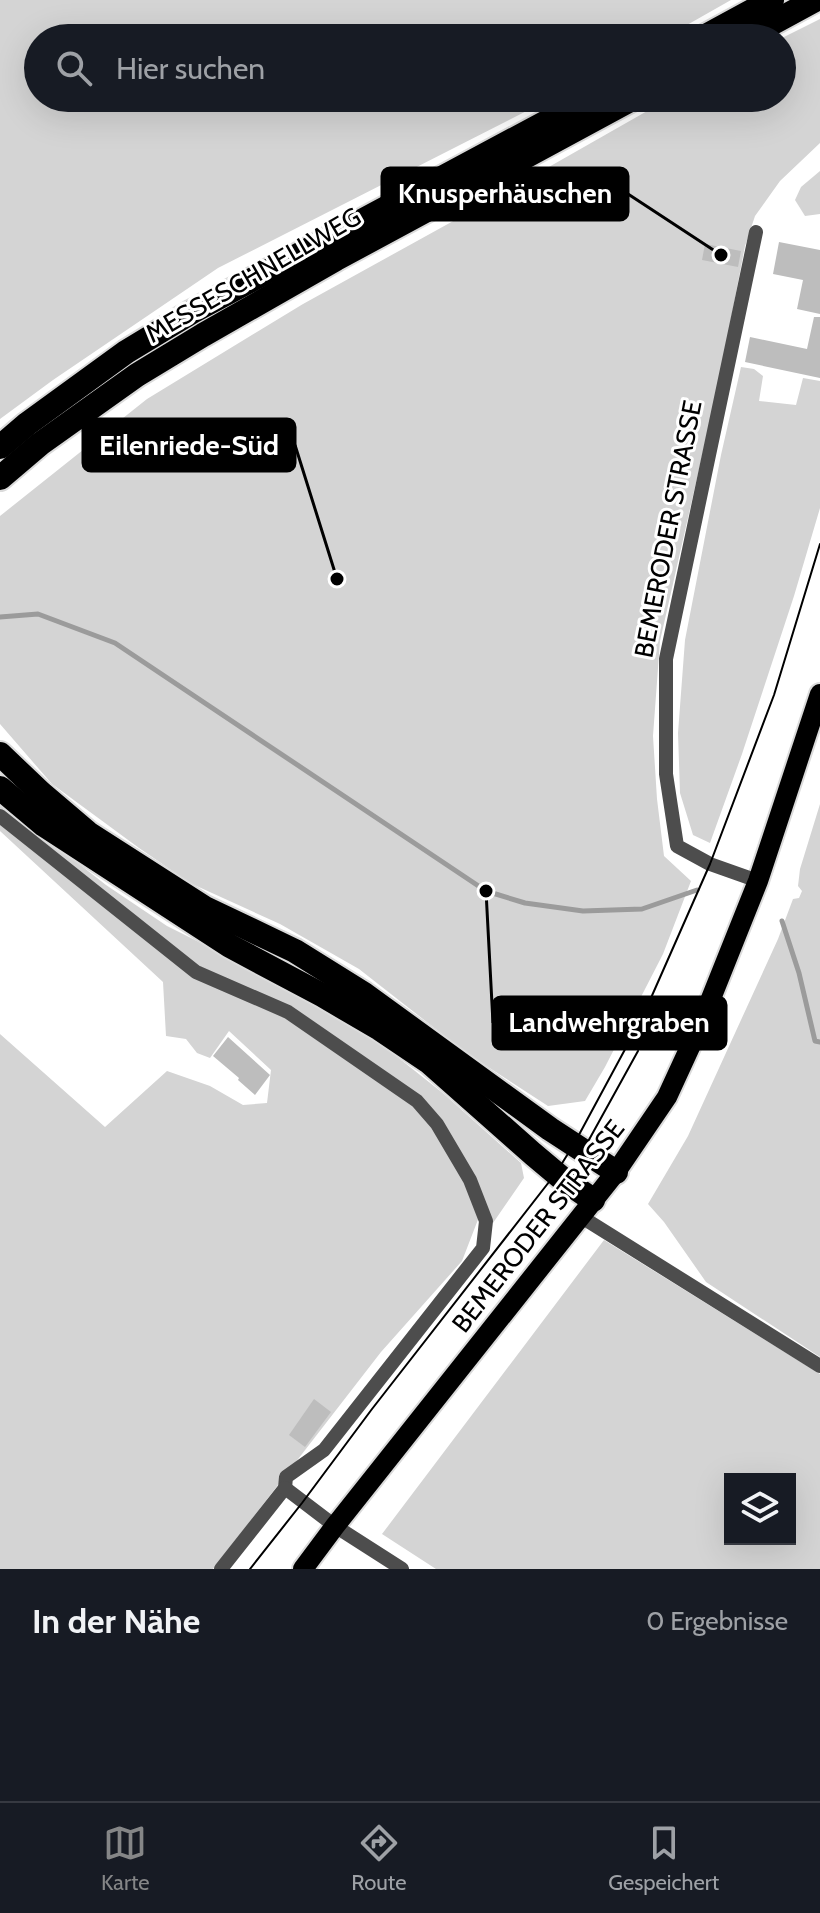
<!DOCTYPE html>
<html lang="de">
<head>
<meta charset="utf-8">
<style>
	body { margin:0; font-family:Cabin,sans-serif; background:#20242c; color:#f1f3f6 }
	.controls { position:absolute; right:24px; bottom:24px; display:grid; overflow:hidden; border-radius:0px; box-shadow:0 8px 32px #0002 }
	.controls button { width:72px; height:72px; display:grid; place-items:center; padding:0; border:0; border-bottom:2px solid #363941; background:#171b24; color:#f1f3f6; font:40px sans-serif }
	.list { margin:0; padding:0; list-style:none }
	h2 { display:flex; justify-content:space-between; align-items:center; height:104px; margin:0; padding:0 32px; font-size:34px }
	h2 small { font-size:26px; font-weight:400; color:#9ea1a6 }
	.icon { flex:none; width:44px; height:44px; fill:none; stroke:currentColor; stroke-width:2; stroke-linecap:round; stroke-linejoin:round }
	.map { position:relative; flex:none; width:820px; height:1569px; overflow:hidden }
	.search { position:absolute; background:#171b24; box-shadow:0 8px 32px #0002; left:24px; right:24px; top:24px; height:88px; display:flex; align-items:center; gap:20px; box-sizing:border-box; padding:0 28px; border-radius:44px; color:#9ea1a6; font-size:30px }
	.sheet { height:232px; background:#171b24 }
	nav { display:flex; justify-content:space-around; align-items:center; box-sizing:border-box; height:112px; border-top:2px solid #363941; background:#171b24; font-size:22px; color:#9ea1a6 }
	nav a { display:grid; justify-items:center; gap:4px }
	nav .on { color:#858687 }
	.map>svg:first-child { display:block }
	.green { fill:#d4d4d4; fill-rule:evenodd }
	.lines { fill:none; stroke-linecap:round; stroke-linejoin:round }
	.stream { stroke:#9b9b9b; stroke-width:5 }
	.building { fill:#bdbdbd }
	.major-casing { stroke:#dbdbdb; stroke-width:24 }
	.highway-casing { stroke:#dbdbdb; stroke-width:28 }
	.minor { stroke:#4d4d4d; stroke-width:14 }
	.major { stroke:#000; stroke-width:20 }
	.highway { stroke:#000; stroke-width:24 }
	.tram { stroke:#000; stroke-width:2 }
	.labels { text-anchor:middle; stroke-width:6; stroke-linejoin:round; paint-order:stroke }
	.street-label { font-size:26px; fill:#000; stroke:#fff }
	.leader { fill:none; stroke:#000; stroke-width:3 }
	.callout-dot { fill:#000; stroke:#fff; stroke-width:3 }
	.callout { fill:#000; stroke:#000; stroke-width:3 }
	.callout-label { font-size:28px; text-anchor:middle; font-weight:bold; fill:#fff }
</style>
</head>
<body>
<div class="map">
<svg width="820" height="1569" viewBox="0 0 820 1569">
	<rect width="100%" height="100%" fill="#fff"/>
	<!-- green -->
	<g class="green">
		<path d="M 0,0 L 731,0 L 664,38 L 38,38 L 38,98 L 552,98 L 218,268 L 53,380 L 0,419 Z"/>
		<path d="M 820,19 L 820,143 L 780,181 L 755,216 L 745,246 L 719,381 L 660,641 L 653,736 L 657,799 L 664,856 L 691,881 L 663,954 L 605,1067 L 585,1101 L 548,1106 L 465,1052 L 359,969 L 280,924 L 190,883 L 139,848 L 52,784 L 0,724 L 0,516 L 147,399 L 303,304 L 484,204 L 670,98 L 782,98 L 782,38 Z"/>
		<path d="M 820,171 L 820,214 L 805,216 L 795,200 L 801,187 Z"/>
		<path d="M 741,367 L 754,369 L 763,376 L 759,401 L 796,405 L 803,378 L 820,381 L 820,508 L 794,596 L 742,754 L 710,843 L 693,835 L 680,793 L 678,733 L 685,640 L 721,455 Z"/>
		<path d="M 0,802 L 106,885 L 167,926 L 271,978 L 366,1032 L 444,1094 L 521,1163 L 524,1178 L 493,1223 L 479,1217 L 462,1261 L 381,1352 L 213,1569 L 0,1569 L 0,1034 L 105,1127 L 167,1071 L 210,1086 L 243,1105 L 267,1103 L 271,1070 L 229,1031 L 210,1058 L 197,1053 L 186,1039 L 166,1036 L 163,982 L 0,831 Z"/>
		<path d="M 820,804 L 820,1357 L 706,1282 L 664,1222 L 648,1204 L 688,1136 L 778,939 L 793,899 L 799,898 L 802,891 L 798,886 L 800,869 Z"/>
		<path d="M 604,1240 L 820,1374 L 820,1569 L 436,1569 L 382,1534 ZM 730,1479 L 790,1479 L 790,1539 L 730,1539 Z"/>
	</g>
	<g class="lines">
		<!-- stream -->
		<g class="stream">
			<path d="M 0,617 L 38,614 L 115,643 L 486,891 L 525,903 L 583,911 L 642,909 L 697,890"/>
			<path d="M 782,921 L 799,973 L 815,1041 L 820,1042"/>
		</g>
	</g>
	<!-- building -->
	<g class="building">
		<path d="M 779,242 L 820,250 L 820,314 L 797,309 L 803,280 L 773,274 Z"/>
		<path d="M 705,244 L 741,251 L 738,267 L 702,260 Z"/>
		<path d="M 814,317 L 820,317 L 820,378 L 745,362 L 750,337 L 807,349 Z"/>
		<path d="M 228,1037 L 270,1075 L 255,1095 L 238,1080 L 239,1078 L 213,1056 Z"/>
		<path d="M 314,1399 L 331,1412 L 305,1447 L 289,1435 Z"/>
	</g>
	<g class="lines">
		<defs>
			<path id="major" d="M 303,1569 L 335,1526 L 616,1172 L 667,1097 L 702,1021 L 758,881 L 820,694"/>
			<g id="highway">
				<path d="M 702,38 L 772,0"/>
				<path d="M 745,38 L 815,0"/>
				<path d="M 0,447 L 27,424 L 126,352 L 192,312 L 591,98"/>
				<path d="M 0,478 L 40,444 L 137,375 L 203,335 L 336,259 L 634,98"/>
				<path d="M 0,754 L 41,793 L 88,833 L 205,908 L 295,951 L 364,994 L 550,1129 L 616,1172"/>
				<path d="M 0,788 L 44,825 L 230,946 L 322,995 L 380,1029 L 429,1062 L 533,1154 L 564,1180 L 593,1200"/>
			</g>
		</defs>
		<!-- major casing -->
		<use href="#major" class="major-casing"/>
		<!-- highway casing -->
		<use href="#highway" class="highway-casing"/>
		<!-- minor -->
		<g class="minor">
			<path d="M 756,232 L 666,659 L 666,774 L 677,846 L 710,864 L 758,881"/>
			<path d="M 0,816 L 196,972 L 288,1012 L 417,1101 L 437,1124 L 470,1180 L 486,1221 L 483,1248 L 324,1450 L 286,1477 L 285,1488 L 221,1569"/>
			<path d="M 580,1216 L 820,1366"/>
			<path d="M 285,1488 L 335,1526 L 402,1569"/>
		</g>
		<!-- major -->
		<use href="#major" class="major"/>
		<!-- highway -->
		<use href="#highway" class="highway"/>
		<!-- tram -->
		<g class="tram">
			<path d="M 580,1156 L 638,1051"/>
			<path d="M 250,1569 L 302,1503 L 372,1409 L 556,1173 L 574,1144 L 643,1016 L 710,864 L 774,695 L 820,544"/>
		</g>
	</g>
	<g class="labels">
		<!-- street labels -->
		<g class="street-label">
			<text transform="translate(253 275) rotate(-30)" y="9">MESSESCHNELLWEG</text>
			<text transform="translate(668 529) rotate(-79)" y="9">BEMERODER STRASSE</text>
			<text transform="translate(538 1226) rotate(-52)" y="9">BEMERODER STRASSE</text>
		</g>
	</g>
	<!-- callouts -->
	<path class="leader" d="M721 255L628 194M337 579L295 445M486 891L493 1023"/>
	<g class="callout-dot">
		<circle cx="721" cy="255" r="8"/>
		<circle cx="337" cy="579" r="8"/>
		<circle cx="486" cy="891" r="8"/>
	</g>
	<g class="callout">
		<rect x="382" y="168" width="246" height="52" rx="8"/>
		<rect x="83" y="419" width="212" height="52" rx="8"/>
		<rect x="493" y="997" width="233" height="52" rx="8"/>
	</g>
	<g class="callout-label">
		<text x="505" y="203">Knusperhäuschen</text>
		<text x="189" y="455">Eilenriede-Süd</text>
		<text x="609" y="1032">Landwehrgraben</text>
	</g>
</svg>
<div class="controls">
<button><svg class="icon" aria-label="layers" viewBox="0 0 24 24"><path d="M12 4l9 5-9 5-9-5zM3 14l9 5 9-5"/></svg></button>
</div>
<div class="search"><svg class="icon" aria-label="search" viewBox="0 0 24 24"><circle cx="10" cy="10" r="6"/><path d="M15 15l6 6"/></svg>Hier suchen</div>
</div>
<section class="sheet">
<h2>In der Nähe<small>0 Ergebnisse</small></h2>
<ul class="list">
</ul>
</section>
<nav>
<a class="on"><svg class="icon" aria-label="map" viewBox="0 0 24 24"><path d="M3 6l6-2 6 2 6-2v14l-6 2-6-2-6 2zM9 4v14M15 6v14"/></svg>Karte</a>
<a><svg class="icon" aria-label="directions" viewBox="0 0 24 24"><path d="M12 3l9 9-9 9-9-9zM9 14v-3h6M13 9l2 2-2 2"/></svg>Route</a>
<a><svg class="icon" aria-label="saved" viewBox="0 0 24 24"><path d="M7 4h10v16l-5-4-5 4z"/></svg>Gespeichert</a>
</nav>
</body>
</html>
